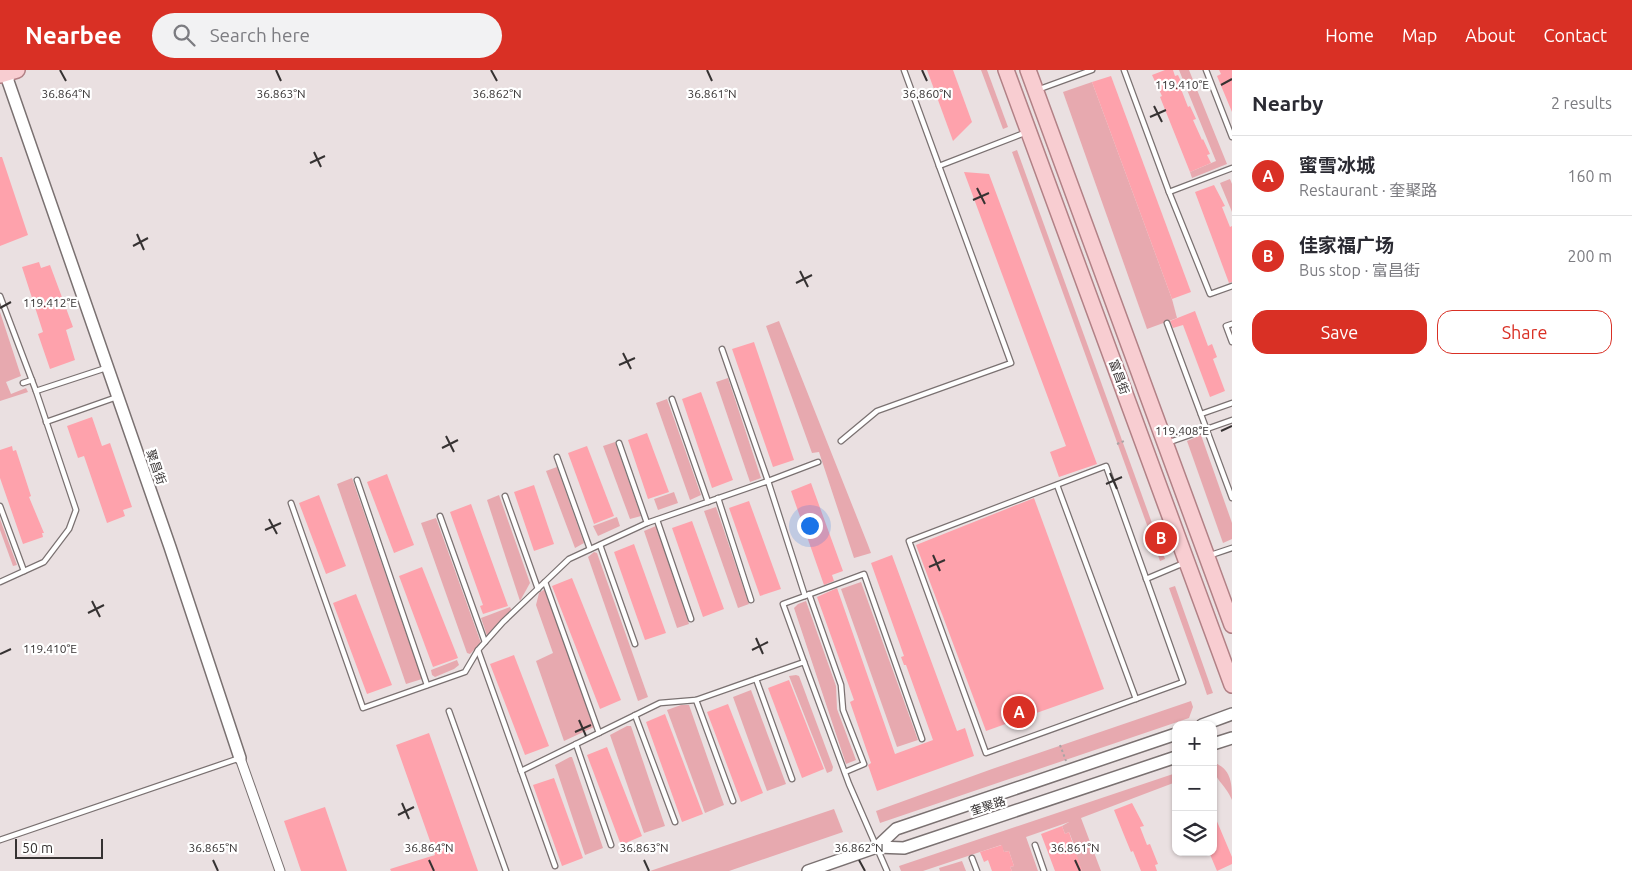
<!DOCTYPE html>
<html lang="en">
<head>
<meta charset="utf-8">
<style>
	body { margin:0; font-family:Ubuntu,"Noto Sans SC",sans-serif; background:#f2f2f3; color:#2b2b33 }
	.controls { position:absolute; right:15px; bottom:15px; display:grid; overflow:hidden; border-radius:10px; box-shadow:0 1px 4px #0004 }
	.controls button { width:45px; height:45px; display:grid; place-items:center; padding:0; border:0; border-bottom:1px solid #e1e1e2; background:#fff; color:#2b2b33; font:25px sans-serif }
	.scale { position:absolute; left:15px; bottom:12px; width:88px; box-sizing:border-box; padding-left:5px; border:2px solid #363232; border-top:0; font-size:14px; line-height:18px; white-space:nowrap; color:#363232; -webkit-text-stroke:4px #fff; paint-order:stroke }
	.you { position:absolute; left:809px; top:455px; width:18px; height:18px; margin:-12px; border:4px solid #fff; border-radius:50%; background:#1a73e8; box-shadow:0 0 0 8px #1a73e833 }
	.badge { display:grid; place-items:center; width:32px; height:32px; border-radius:50%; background:#d93025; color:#fff; font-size:16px; font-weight:700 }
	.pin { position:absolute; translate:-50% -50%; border:2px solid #fff; box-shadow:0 1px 5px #0006 }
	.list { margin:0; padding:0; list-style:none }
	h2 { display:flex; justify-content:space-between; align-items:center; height:65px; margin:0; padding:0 20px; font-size:21px }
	h2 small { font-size:16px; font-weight:400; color:#7c7c81 }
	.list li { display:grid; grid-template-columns:32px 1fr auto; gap:15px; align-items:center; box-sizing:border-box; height:80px; padding:0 20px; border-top:1px solid #e1e1e2 }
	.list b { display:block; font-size:19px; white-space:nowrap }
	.list p { margin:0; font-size:16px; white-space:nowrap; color:#7c7c81 }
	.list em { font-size:16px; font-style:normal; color:#7c7c81 }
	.actions { display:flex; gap:10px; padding:15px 20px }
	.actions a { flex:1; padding:11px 0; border:1px solid #d93025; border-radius:15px; text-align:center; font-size:18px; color:#d93025 }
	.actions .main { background:#d93025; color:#fff }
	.icon { flex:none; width:28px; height:28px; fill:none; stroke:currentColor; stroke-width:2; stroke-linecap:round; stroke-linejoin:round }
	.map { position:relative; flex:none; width:1232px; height:801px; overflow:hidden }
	header { display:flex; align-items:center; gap:30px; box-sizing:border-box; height:70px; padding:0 25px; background:#d93025; color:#fff }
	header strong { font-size:24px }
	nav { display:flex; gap:28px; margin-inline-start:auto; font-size:18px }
	.search { width:350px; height:45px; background:#f2f2f3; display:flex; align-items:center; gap:12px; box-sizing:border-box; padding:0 18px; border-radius:28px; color:#7c7c81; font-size:19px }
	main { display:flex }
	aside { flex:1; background:#fff }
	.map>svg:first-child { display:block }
	.green { fill:#e7a9af }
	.building { fill:#fea2ac }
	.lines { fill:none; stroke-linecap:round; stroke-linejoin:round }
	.service-casing { stroke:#7a7171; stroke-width:7 }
	.minor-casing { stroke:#7a7171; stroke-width:11 }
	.tertiary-casing { stroke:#7a7171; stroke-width:14 }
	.primary-casing { stroke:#b28186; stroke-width:18 }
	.path { stroke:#aca4a5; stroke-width:2; stroke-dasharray:2.5 2.5; stroke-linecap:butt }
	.service { stroke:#fff; stroke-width:4.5 }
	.minor { stroke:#fff; stroke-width:9 }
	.tertiary { stroke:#fff; stroke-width:11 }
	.primary { stroke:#f8cdd1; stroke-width:15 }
	.ticks { fill:none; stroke:#363232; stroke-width:2 }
	.labels { text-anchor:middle; stroke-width:4.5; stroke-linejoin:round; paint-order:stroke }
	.street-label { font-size:12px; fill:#363232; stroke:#fff }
	.ticks-label { font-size:12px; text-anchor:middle; fill:#363232; stroke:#fff; stroke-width:4.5; stroke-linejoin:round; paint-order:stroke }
</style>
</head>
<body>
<header>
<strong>Nearbee</strong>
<div class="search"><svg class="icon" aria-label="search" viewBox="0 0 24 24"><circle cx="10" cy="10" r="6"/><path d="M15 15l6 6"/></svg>Search here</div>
<nav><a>Home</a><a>Map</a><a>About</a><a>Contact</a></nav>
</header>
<main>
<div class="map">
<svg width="1232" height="801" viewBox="0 0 1232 801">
	<rect width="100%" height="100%" fill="#eae0e1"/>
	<!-- green -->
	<g class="green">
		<path d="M 981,0 L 987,0 L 1008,57 L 1003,59 Z"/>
		<path d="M 1179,0 L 1189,0 L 1227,94 L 1192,108 L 1190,102 L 1216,91 Z"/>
		<path d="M 1092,12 L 1172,229 L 1177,248 L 1147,259 L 1063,22 Z"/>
		<path d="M 1017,80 L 1165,489 L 1160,491 L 1012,82 Z"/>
		<path d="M 1230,109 L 1232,114 L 1232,142 L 1220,113 Z"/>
		<path d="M 0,242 L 21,306 L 6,312 L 11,324 L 26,318 L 28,322 L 0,331 Z"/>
		<path d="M 779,251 L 868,475 L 871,483 L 854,488 L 819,382 L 812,383 L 766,256 Z"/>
		<path d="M 728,308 L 761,408 L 750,412 L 716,312 Z"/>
		<path d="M 667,329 L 701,425 L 690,430 L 656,333 Z"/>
		<path d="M 1201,365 L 1232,453 L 1232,469 L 1223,473 L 1187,371 Z"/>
		<path d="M 615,372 L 641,446 L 630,449 L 603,376 Z"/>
		<path d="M 557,397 L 584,473 L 575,478 L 546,401 Z"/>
		<path d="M 352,408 L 422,609 L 406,614 L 337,414 Z"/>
		<path d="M 674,422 L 678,433 L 658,440 L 654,429 Z"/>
		<path d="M 499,425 L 530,513 L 520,531 L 487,430 Z"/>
		<path d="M 716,437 L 749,534 L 738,538 L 704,441 Z"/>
		<path d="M 617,447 L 620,456 L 598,466 L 593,456 Z"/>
		<path d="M 436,448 L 481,573 L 470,584 L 467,583 L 421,453 Z"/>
		<path d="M 0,449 L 17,495 L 13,496 L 0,460 Z"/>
		<path d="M 656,456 L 689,554 L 677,558 L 644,461 Z"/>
		<path d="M 594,482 L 597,483 L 648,627 L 638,631 L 588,487 Z"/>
		<path d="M 861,512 L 918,670 L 897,677 L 841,519 Z"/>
		<path d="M 1175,516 L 1213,623 L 1207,625 L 1202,610 L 1169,518 Z"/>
		<path d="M 545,519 L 594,657 L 564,671 L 536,591 L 553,583 L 536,535 L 539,523 Z"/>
		<path d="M 806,531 L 836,616 L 837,639 L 856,690 L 846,694 L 794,538 L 798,534 Z"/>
		<path d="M 510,537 L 512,541 L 487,566 L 481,548 Z"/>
		<path d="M 457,590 L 459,595 L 454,599 L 435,607 L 432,605 L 431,600 Z"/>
		<path d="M 796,605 L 799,606 L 833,697 L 832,701 L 827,703 L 789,606 Z"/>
		<path d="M 751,620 L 786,714 L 767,721 L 733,627 Z"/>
		<path d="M 1191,631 L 1193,637 L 1189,648 L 880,753 L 876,741 L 992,699 Z"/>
		<path d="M 681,635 L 689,635 L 724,735 L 705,743 L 667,640 Z"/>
		<path d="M 627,656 L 631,656 L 665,756 L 644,763 L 610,665 Z"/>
		<path d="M 570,687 L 572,687 L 603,778 L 585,785 L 555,695 Z"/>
		<path d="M 1213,692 C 1231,699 1232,712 1232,730 C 1225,713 1213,710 1213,692 Z"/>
		<path d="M 1176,703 L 1176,712 L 1081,748 L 1101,801 L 1082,801 L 1078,791 L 1071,779 L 1075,777 L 1069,762 L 1065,764 L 1062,756 L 1069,752 L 1026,767 L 1038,801 L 1012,801 L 1010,797 L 1014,796 L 1009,781 L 1004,782 L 1001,775 L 923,801 L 901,801 L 899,796 Z"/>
		<path d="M 834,739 L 843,762 L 729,801 L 650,801 Z"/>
		<path d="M 962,791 L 966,801 L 940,801 L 939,798 Z"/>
	</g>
	<!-- building -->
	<g class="building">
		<path d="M 927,0 L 953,0 L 972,52 L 953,71 Z"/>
		<path d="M 1165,0 L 1173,0 L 1175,6 L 1178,5 L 1184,18 L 1181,19 L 1188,37 L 1190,36 L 1196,49 L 1193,50 L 1202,70 L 1203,69 L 1210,84 L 1207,85 L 1211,93 L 1190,102 L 1160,27 L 1162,26 L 1152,5 Z"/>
		<path d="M 1219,0 L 1232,0 L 1232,42 L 1217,6 L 1221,4 Z"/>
		<path d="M 1111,6 L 1191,222 L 1172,229 L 1092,12 Z"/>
		<path d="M 0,87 L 2,87 L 28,165 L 0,176 Z"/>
		<path d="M 964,102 L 989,104 L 1097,394 L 1059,407 L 1050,382 L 1066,376 Z"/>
		<path d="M 1214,115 L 1225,136 L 1222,137 L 1230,157 L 1232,156 L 1232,212 L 1229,213 L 1195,122 Z"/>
		<path d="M 39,192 L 41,198 L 50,195 L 73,257 L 66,260 L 75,290 L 50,299 L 38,264 L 43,262 L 22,197 Z"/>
		<path d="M 1195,241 L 1208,276 L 1212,274 L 1217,287 L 1213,289 L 1225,321 L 1210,327 L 1183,255 L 1173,258 L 1170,251 Z"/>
		<path d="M 754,272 L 794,390 L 773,397 L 732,279 Z"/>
		<path d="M 701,322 L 733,410 L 712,418 L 682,329 Z"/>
		<path d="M 92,347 L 102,376 L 110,373 L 132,437 L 123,440 L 125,446 L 107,453 L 84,386 L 78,388 L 67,356 Z"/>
		<path d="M 647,363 L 669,422 L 648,429 L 628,370 Z"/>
		<path d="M 12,376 L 13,381 L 16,380 L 31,426 L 29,427 L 44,463 L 42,463 L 43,467 L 23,474 L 0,408 L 0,380 Z"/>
		<path d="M 587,376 L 614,446 L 594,454 L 568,383 Z"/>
		<path d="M 387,404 L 414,475 L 394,483 L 367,412 Z"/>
		<path d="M 811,413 L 843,501 L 832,505 L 834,511 L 824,515 L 791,421 Z"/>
		<path d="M 534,415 L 554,474 L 534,481 L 514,422 Z"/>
		<path d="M 319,425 L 346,496 L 326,504 L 299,433 Z"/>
		<path d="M 1034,428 L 1104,619 L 986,661 L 916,475 Z"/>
		<path d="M 749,431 L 781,519 L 760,526 L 729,438 Z"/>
		<path d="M 471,434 L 508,536 L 483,544 L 480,536 L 483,535 L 450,442 Z"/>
		<path d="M 692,451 L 724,539 L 703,547 L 672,458 Z"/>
		<path d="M 634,474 L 666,563 L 645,570 L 614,482 Z"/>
		<path d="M 892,485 L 957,661 L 965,658 L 974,686 L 877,721 L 868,695 L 871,693 L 850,632 L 854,630 L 817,527 L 837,518 L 895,684 L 933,670 L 906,595 L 904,595 L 901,587 L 904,586 L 871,493 Z"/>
		<path d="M 422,497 L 458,588 L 433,597 L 399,506 Z"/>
		<path d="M 572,508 L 621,630 L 600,639 L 552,516 Z"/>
		<path d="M 356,524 L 392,615 L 367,624 L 333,533 Z"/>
		<path d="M 514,585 L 549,676 L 525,685 L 490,594 Z"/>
		<path d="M 789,610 L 824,699 L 802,708 L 768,618 Z"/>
		<path d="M 728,634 L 763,723 L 741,732 L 707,642 Z"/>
		<path d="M 665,644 L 703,744 L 682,752 L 646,652 Z"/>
		<path d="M 429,663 L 478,801 L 391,801 L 390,799 L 435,785 L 396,675 Z"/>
		<path d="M 607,677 L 642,766 L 621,775 L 587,685 Z"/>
		<path d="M 554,708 L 583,788 L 562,796 L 533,715 Z"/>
		<path d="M 1132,733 L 1144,756 L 1140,757 L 1147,775 L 1150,774 L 1158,794 L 1155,795 L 1157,801 L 1141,801 L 1133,781 L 1131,782 L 1124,765 L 1114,740 Z"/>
		<path d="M 325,737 L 347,801 L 301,801 L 284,751 Z"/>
		<path d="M 1213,742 L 1232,787 L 1232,794 L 1217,801 L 1209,782 L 1213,782 Z"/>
		<path d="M 1062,756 L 1065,764 L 1069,762 L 1082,801 L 1055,801 L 1041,764 Z"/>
		<path d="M 1002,775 L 1004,782 L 1009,781 L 1014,796 L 1010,797 L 1012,801 L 992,801 L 988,790 L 984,792 L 980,782 Z"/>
	</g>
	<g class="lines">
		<defs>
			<g id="service">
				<path d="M 1124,0 L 1169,122 L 1210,224 L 1232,216"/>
				<path d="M 1206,0 L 1232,67"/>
				<path d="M 1037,20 L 1092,0"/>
				<path d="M 939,96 L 1027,62"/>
				<path d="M 1169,122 L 1232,98"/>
				<path d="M 0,226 L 36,321 L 76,440 L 69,459 L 44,492 L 0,512"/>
				<path d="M 1167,253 L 1232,428"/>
				<path d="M 1232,254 L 1226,256 L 1232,272"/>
				<path d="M 722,279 L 768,411 L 818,392"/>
				<path d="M 23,313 L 32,310"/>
				<path d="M 36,321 L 106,298"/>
				<path d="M 672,329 L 708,432"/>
				<path d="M 1201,344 L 1232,333"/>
				<path d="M 46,352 L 117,327"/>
				<path d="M 841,371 L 877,341 L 1011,293 L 904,0"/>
				<path d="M 619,373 L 647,453"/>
				<path d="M 1167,373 L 1232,350"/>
				<path d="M 557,387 L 590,479"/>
				<path d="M 1106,396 L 1183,612 L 986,683 L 909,471 Z"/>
				<path d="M 357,410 L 427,615"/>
				<path d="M 1057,415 L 1136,629"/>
				<path d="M 505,426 L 538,519"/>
				<path d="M 718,428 L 751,530"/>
				<path d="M 291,433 L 363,638 L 465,602 L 478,580 L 503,552 L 569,489 L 647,453 L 768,411 L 805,526 L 783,534 L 804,592"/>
				<path d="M 0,436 L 24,501"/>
				<path d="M 440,446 L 485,572"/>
				<path d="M 657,450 L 691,549"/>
				<path d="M 600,475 L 635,574"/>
				<path d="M 1208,486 L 1232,478"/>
				<path d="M 1146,509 L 1184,493"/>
				<path d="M 545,512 L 599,663"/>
				<path d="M 809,524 L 841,615 L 843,640 L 864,694 L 845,702"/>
				<path d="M 805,526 L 864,504 L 922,669"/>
				<path d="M 478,580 L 555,796"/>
				<path d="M 756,609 L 792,709"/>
				<path d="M 696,630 L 733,731"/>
				<path d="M 449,641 L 506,801"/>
				<path d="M 635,645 L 675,752"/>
				<path d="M 576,674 L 611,775"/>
				<path d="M 521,701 L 660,633 L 696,630 L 804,592 L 849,714 L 887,801"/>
				<path d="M 0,770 L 240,688"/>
				<path d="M 1035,775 L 1044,801"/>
				<path d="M 972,788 L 977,801"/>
			</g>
			<path id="minor" d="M 240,688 L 280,801"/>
			<g id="tertiary">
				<path d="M 9,2 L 8,11 L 170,477 L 240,688"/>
				<path d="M 1202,655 L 1232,644"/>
				<path d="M 1213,674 L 1232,668"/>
				<path d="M 877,777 L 896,759 L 1176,664"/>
				<path d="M 808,801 L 877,777 L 904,778 L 1176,687"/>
			</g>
			<g id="primary">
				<path d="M 1006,0 L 1232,615"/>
				<path d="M 1028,0 L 1232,555"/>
				<path d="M 0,5 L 17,0"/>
			</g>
		</defs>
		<!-- service casing -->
		<use href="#service" class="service-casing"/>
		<!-- minor casing -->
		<use href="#minor" class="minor-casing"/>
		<!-- tertiary casing -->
		<use href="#tertiary" class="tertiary-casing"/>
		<!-- primary casing -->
		<use href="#primary" class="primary-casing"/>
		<!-- path -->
		<g class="path">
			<path d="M 1117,374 L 1124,371"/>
			<path d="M 1060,675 L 1066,691"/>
		</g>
		<!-- service -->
		<use href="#service" class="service"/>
		<!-- minor -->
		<use href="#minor" class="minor"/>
		<!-- tertiary -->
		<use href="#tertiary" class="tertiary"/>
		<!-- primary -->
		<use href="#primary" class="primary"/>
	</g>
	<!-- ticks -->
	<path class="ticks" d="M 60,0 L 66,11M 276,0 L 281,11M 491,0 L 497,11M 707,0 L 712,11M 922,0 L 927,11M 1221,15 L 1232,9M 1154,36 L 1162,52M 1150,47 L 1166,40M 314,82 L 321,97M 310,93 L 325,86M 977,118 L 985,134M 973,130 L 989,123M 137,164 L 144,180M 133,176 L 148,168M 800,201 L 808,217M 796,213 L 812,205M 0,238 L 11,232M 623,283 L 631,299M 619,295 L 635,288M 1221,361 L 1232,356M 446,366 L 454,382M 442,378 L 458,370M 1110,403 L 1117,419M 1106,414 L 1122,407M 269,449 L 277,464M 265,460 L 281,453M 933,485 L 940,501M 929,497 L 945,490M 92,531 L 100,547M 88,543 L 104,535M 756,568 L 763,584M 752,580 L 768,572M 0,584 L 11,579M 579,650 L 586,666M 575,662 L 591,655M 402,733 L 409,749M 398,745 L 414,737M 213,790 L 218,801M 429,790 L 434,801M 644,790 L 649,801M 859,790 L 865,801M 1075,790 L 1080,801"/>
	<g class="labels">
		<!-- street labels -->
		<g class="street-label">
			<text transform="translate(1119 307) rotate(70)" y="4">富昌街</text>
			<text transform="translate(156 397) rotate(71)" y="4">聚昌街</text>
			<text transform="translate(988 736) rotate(-18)" y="4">奎聚路</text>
		</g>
	</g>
	<g class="ticks-label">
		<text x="1182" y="19">119.410°E</text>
		<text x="927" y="28">36.860°N</text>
		<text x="66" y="28">36.864°N</text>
		<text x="281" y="28">36.863°N</text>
		<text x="497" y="28">36.862°N</text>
		<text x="712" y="28">36.861°N</text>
		<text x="50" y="237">119.412°E</text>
		<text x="1182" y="365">119.408°E</text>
		<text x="50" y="583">119.410°E</text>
		<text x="213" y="782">36.865°N</text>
		<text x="429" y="782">36.864°N</text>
		<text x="644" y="782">36.863°N</text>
		<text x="859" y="782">36.862°N</text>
		<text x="1075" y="782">36.861°N</text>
	</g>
</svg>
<div class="controls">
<button>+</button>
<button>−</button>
<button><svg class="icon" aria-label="layers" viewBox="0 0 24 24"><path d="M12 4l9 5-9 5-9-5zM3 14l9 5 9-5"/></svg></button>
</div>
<div class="scale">50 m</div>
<div class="you"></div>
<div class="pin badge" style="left:1019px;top:642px">A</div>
<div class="pin badge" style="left:1161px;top:468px">B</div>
</div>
<aside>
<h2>Nearby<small>2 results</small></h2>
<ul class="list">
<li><span class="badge">A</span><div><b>蜜雪冰城</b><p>Restaurant · 奎聚路</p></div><em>160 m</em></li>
<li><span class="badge">B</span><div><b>佳家福广场</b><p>Bus stop · 富昌街</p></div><em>200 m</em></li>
</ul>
<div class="actions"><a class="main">Save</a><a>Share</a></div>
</aside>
</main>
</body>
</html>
